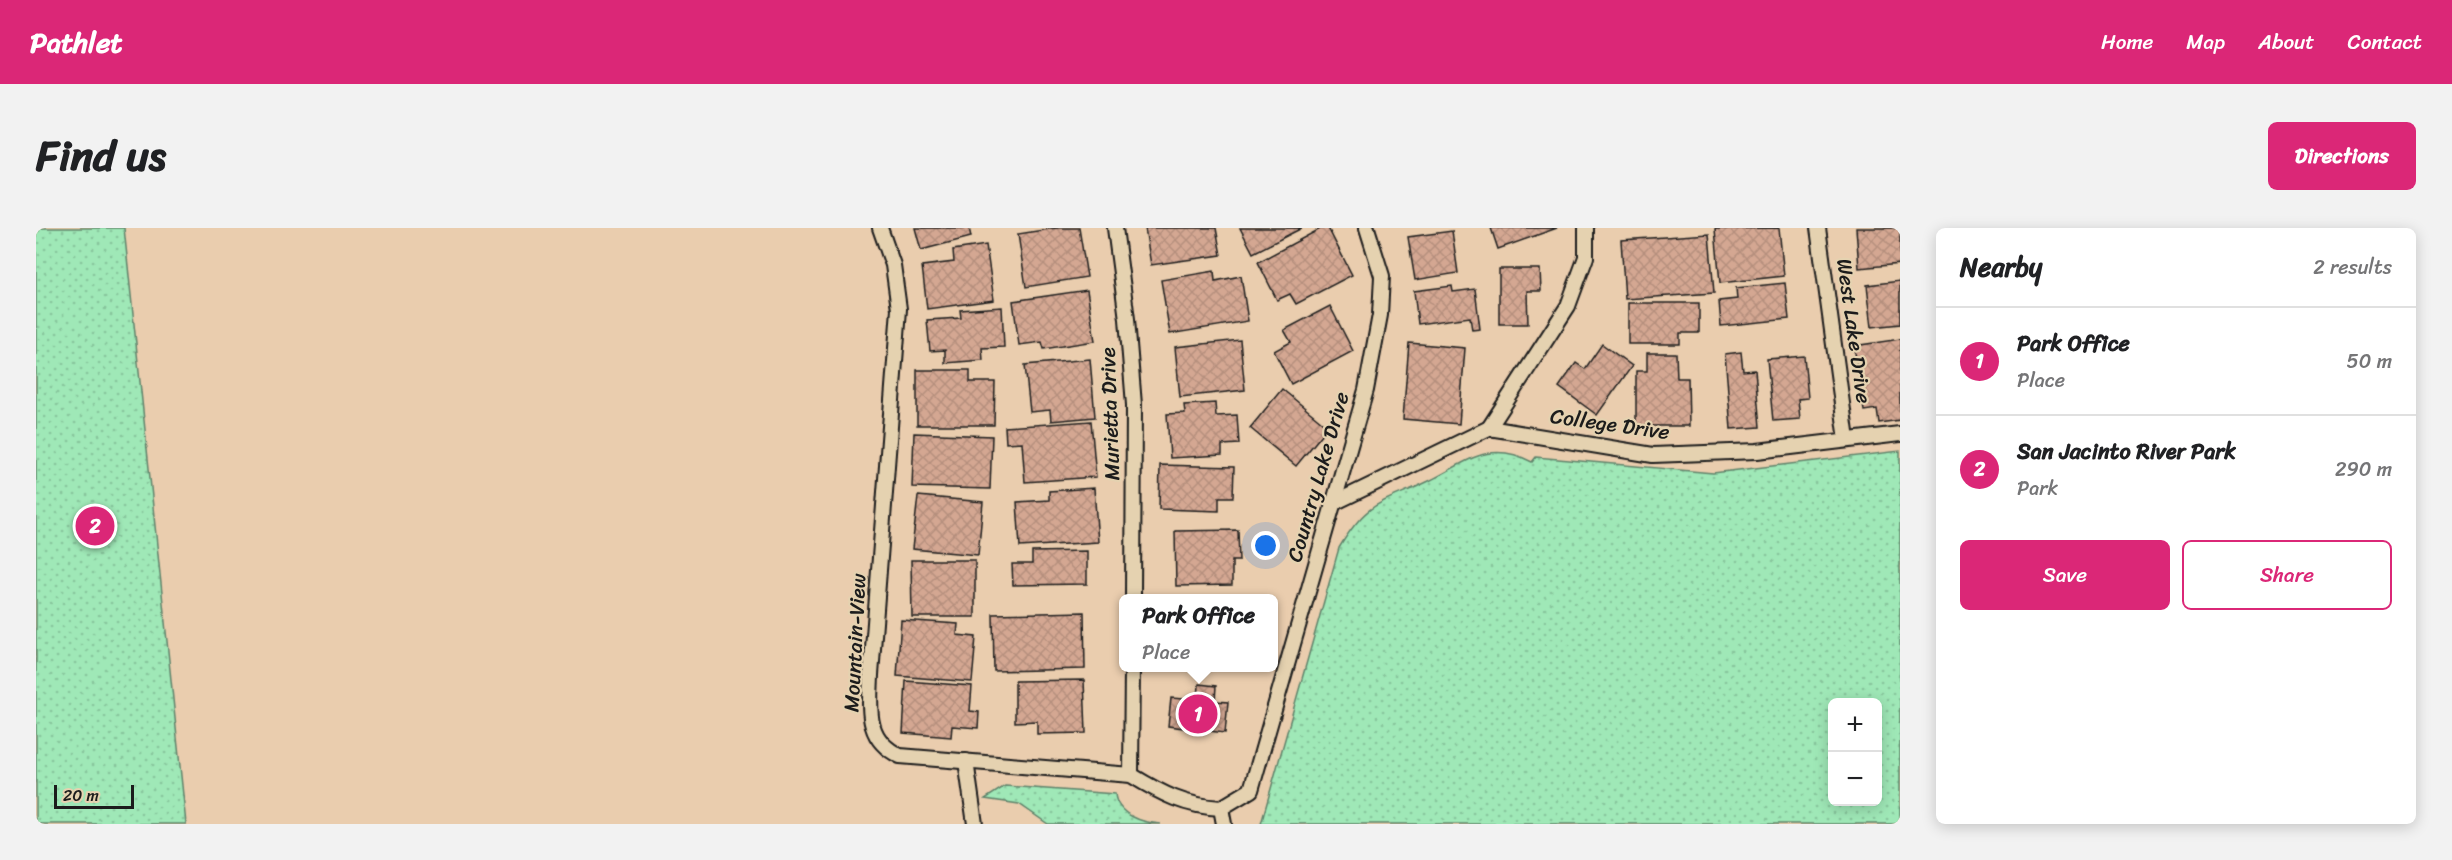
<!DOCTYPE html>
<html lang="en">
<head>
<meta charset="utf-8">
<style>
	body { margin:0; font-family:Sriracha,sans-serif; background:#f2f2f2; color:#202124 }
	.controls { position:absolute; right:18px; bottom:18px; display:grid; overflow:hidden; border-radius:9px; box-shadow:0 3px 15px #0003 }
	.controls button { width:54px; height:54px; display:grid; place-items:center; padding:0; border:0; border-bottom:2px solid #e0e0e0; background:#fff; color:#202124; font:30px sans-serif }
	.scale { position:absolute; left:18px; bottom:15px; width:80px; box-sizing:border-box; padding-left:6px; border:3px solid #1c1c1c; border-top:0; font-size:16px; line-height:21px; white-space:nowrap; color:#1c1c1c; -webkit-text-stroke:4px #e5d2b0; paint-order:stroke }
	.you { position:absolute; left:1230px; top:318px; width:21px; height:21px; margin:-15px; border:4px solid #fff; border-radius:50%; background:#1a73e8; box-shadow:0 0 0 9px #1a73e833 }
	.badge { display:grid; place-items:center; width:39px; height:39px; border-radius:50%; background:#db2777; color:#fff; font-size:20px; font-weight:700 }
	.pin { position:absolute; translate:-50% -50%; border:3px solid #fff; box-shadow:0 2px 6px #0006 }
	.popup { position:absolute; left:1083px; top:366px; width:159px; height:78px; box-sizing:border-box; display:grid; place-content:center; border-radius:9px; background:#fff; filter:drop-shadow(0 2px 4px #0005); font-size:20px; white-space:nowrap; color:#757577 }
	.popup b { font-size:22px; color:#202124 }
	.popup::after { content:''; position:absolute; left:50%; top:100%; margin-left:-12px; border:12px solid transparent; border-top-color:#fff }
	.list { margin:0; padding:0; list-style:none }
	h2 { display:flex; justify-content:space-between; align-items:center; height:78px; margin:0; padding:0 24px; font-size:26px }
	h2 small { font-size:20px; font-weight:400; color:#757577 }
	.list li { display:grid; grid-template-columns:39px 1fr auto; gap:18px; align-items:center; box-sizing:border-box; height:108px; padding:0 24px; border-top:2px solid #e0e0e0 }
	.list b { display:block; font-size:22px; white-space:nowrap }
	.list p { margin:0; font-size:20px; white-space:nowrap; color:#757577 }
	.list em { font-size:20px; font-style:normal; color:#757577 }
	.actions { display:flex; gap:12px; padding:18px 24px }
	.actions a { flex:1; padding:14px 0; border:2px solid #db2777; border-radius:9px; text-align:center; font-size:21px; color:#db2777 }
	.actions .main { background:#db2777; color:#fff }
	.map { position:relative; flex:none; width:1864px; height:596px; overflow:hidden; border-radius:9px }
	header { display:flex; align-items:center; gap:36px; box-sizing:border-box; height:84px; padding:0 30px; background:#db2777; color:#fff }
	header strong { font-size:28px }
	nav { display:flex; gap:33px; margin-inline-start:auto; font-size:21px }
	.intro { display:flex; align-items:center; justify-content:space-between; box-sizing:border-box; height:144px; padding:0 36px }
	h1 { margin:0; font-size:42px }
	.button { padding:15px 27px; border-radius:9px; background:#db2777; color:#fff; font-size:21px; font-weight:700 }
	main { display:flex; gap:36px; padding:0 36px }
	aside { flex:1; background:#fff; border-radius:9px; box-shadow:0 3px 15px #0003 }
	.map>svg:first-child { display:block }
	.grass { fill:url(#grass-dots); stroke:#5e826a; stroke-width:1.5; fill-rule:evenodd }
	.building { fill:url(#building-cross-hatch); stroke:#1c1c1c; stroke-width:1.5 }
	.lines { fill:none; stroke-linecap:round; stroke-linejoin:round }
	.service-casing { stroke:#1c1c1c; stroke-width:18 }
	.service { stroke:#e5d2b0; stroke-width:14 }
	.labels { text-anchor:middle; stroke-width:4.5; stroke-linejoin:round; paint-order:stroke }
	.street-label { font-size:21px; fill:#1c1c1c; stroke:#e5d2b0 }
</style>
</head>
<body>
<header>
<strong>Pathlet</strong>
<nav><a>Home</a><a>Map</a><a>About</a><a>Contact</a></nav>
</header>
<div class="intro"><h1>Find us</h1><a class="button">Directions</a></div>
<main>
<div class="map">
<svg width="1864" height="596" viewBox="0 0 1864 596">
	<defs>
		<pattern id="grass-dots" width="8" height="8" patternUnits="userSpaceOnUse" patternTransform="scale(1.5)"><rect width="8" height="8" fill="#9fe8b7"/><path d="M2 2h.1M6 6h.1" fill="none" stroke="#88c69d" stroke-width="1.8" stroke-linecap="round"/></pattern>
		<pattern id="building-cross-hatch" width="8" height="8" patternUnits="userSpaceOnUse" patternTransform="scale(1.5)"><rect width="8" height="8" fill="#d4a792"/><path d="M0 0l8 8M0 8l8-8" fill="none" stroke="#b58f7d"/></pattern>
	</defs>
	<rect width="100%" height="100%" fill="#eacdae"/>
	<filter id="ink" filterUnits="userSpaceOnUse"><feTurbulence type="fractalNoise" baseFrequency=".0167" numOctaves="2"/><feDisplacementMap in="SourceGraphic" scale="12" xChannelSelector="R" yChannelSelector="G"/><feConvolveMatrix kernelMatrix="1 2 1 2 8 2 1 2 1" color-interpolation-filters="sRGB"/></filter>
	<g filter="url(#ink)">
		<!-- grass -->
		<g class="grass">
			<path d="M 0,0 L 88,0 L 150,596 L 0,596 Z"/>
			<path d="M 1864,223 L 1864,596 L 1225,596 L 1303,320 C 1333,270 1346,276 1393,253 C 1430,235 1452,211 1496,234 L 1500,229 L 1677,245 ZM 1796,475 L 1842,475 L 1842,574 L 1796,574 Z"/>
			<path d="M 969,558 L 1079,566 C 1081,587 1107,595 1125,596 L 1012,596 L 983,576 L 949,571 Z"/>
		</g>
		<!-- building -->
		<g class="building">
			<path d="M 879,0 L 933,0 L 935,9 L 885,22 Z"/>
			<path d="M 1020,0 L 1043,0 L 1051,49 L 990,59 L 982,6 Z"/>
			<path d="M 1109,0 L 1180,0 L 1185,27 L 1115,37 Z"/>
			<path d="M 1204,0 L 1266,0 L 1217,25 Z"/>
			<path d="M 1286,0 L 1292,0 L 1316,47 L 1260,76 L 1254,66 L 1241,72 L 1222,34 Z"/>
			<path d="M 1455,0 L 1521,0 L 1462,21 Z"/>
			<path d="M 1743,0 L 1748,48 L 1684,55 L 1679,1 Z"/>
			<path d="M 1820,0 L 1864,0 L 1864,36 L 1823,40 Z"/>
			<path d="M 1416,3 L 1422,45 L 1379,52 L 1372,9 Z"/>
			<path d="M 1673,6 L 1678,65 L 1589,71 L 1585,12 Z"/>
			<path d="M 950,17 L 958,72 L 891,81 L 886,38 L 918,34 L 917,22 Z"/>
			<path d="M 1463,41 L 1504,41 L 1505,63 L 1491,63 L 1492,96 L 1463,96 Z"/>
			<path d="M 1178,43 L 1179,53 L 1205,48 L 1212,93 L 1134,106 L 1125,52 Z"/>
			<path d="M 1864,53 L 1864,96 L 1836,99 L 1831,57 Z"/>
			<path d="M 1749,55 L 1753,91 L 1685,98 L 1683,73 L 1701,71 L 1700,60 Z"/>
			<path d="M 1416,58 L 1417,64 L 1439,61 L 1444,101 L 1436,102 L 1434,89 L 1382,96 L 1378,63 Z"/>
			<path d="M 1051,62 L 1059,113 L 1008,121 L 1006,114 L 983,117 L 977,73 Z"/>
			<path d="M 1592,75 L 1663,75 L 1663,105 L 1644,105 L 1644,116 L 1592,116 Z"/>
			<path d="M 1294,78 L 1317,123 L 1255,156 L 1238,123 L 1255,114 L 1248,102 Z"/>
			<path d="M 966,79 L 968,119 L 946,120 L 947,132 L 909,135 L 909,122 L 894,123 L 891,92 L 925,90 L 924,82 Z"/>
			<path d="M 1864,111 L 1864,192 L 1843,195 L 1841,181 L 1828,183 L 1818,118 Z"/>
			<path d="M 1204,112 L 1209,162 L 1144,169 L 1139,119 Z"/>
			<path d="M 1373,115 L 1429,120 L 1423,196 L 1367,191 Z"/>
			<path d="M 1566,116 L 1596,138 L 1561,187 L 1523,159 L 1540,135 L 1549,141 Z"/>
			<path d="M 1705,124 L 1707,143 L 1719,142 L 1724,199 L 1695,201 L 1689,126 Z"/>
			<path d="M 1611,125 L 1640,125 L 1641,150 L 1652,150 L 1653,198 L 1600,198 L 1600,143 L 1611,143 Z"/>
			<path d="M 1768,128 L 1772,170 L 1762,171 L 1764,191 L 1737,193 L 1731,131 Z"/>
			<path d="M 1054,131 L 1059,189 L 1015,193 L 1014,182 L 994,184 L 989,137 Z"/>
			<path d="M 881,142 L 934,142 L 934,154 L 959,154 L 958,197 L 881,197 Z"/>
			<path d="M 1246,161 L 1292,199 L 1260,238 L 1214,200 Z"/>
			<path d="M 1179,175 L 1180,188 L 1201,187 L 1203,216 L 1186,217 L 1186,227 L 1134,230 L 1131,186 L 1149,185 L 1148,177 Z"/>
			<path d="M 1055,193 L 1060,249 L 989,254 L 986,214 L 970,215 L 969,199 Z"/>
			<path d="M 878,205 L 956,208 L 954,261 L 876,259 Z"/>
			<path d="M 1124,237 L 1198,239 L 1197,269 L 1183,269 L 1183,283 L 1123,281 Z"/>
			<path d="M 1058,260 L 1062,314 L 984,319 L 981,274 L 1013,272 L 1013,263 Z"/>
			<path d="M 882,268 L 947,274 L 942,327 L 876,321 Z"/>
			<path d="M 1202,302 L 1203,333 L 1196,333 L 1196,357 L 1140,358 L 1139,303 Z"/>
			<path d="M 1051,323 L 1051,356 L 977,357 L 976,336 L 996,336 L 996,324 Z"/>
			<path d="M 875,332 L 939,332 L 939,389 L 876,389 Z"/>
			<path d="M 1048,384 L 1049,441 L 958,443 L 957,386 Z"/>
			<path d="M 865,392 L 922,396 L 921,407 L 940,409 L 936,454 L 861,448 Z"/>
			<path d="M 1048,452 L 1050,505 L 1001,506 L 1001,493 L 979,494 L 979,453 Z"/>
			<path d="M 870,453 L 936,458 L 934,483 L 943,484 L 942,500 L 916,498 L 915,509 L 867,505 Z"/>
			<path d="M 1163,456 L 1180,458 L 1179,473 L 1192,474 L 1189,505 L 1132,498 L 1135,470 L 1162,472 Z"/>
		</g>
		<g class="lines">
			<defs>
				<g id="service">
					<path d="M 844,0 L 857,37 L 863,81 L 835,447 C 834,480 828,511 864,528 L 1095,547 C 1126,566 1149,578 1185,580"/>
					<path d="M 1079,0 L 1091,91 L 1098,177 L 1097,370"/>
					<path d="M 1782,0 L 1811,212"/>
					<path d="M 1453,200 L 1532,78 L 1550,29 L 1550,0"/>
					<path d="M 1296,276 L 1453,200 L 1617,227 L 1721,223 L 1864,206"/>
					<path d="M 930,533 L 939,596"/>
					<path d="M 1095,547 L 1096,440"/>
					<path d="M 1188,596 L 1185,580 L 1215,562 L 1330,162 L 1344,87 L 1346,48 L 1331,0"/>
				</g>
			</defs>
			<!-- service casing -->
			<use href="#service" class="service-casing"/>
			<!-- service -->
			<use href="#service" class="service"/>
		</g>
	</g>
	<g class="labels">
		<!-- street labels -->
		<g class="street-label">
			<text transform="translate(1818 103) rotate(82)" y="7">West Lake Drive</text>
			<text transform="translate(1074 186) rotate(-92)" y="7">Murietta Drive</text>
			<text transform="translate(1574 196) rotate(8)" y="7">College Drive</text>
			<text transform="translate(1282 249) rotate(-74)" y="7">Country Lake Drive</text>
			<text transform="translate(819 415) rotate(-87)" y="7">Mountain-View</text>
		</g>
	</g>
</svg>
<div class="controls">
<button>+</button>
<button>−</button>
</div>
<div class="scale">20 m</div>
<div class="you"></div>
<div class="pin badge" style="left:1162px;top:486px">1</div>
<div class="popup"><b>Park Office</b>Place</div>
<div class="pin badge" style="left:59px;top:298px">2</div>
</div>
<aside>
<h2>Nearby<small>2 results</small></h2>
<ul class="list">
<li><span class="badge">1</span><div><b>Park Office</b><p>Place</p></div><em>50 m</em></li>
<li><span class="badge">2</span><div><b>San Jacinto River Park</b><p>Park</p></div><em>290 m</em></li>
</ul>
<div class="actions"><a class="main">Save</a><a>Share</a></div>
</aside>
</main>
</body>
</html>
